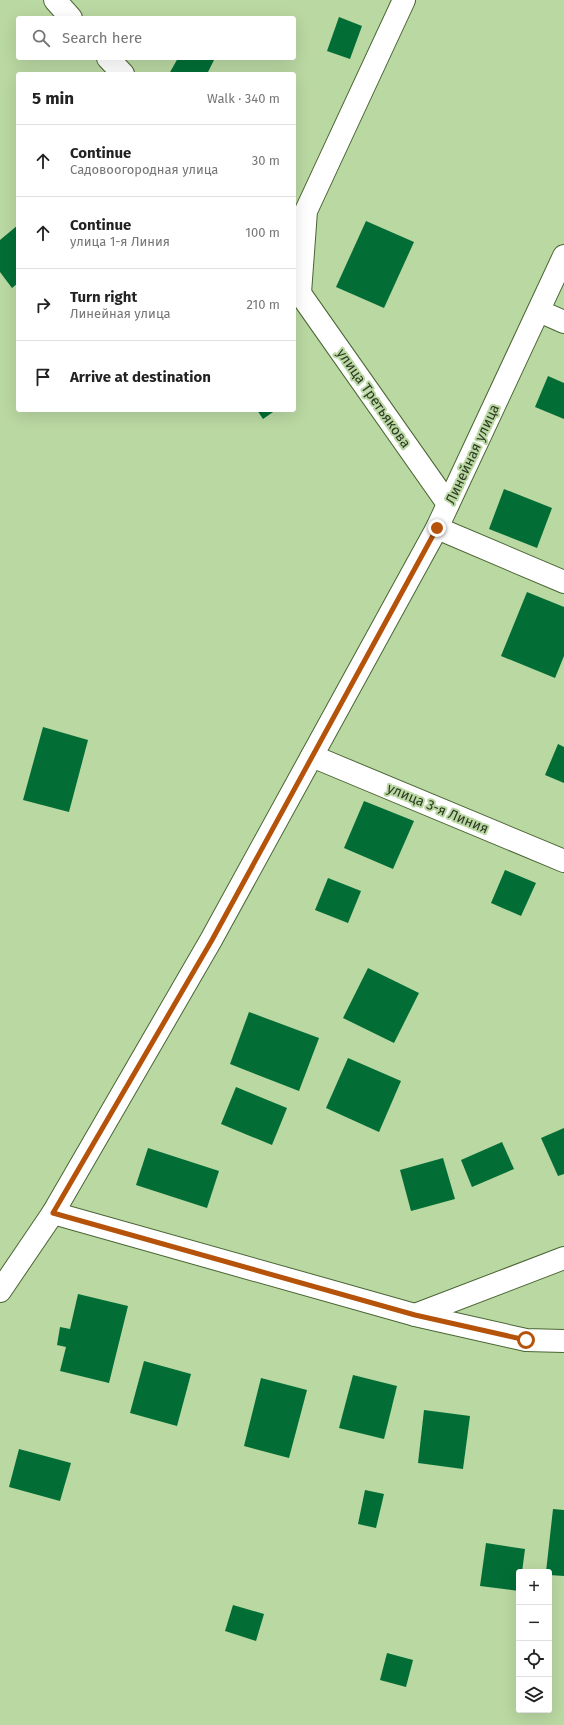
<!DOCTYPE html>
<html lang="en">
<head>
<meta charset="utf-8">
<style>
	body { margin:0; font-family:"Fira Sans",sans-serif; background:#f2f2f2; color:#222 }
	.controls { position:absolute; right:12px; bottom:12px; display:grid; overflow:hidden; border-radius:4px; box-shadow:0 4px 16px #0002 }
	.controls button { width:36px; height:36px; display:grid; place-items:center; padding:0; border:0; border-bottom:1px solid #e0e0e0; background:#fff; color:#222; font:20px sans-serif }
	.stop { position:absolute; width:12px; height:12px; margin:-9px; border:3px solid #b45309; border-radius:50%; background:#fff }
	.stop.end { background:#b45309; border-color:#fff; box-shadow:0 1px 4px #0008 }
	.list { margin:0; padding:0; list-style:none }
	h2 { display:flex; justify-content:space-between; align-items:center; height:52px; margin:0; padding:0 16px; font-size:17px }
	h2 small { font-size:13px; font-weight:400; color:#767676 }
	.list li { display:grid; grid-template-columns:26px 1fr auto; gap:12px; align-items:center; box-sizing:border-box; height:72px; padding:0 16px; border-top:1px solid #e0e0e0 }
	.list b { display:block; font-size:15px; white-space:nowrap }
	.list p { margin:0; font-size:13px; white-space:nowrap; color:#767676 }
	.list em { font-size:13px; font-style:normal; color:#767676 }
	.icon { flex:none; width:22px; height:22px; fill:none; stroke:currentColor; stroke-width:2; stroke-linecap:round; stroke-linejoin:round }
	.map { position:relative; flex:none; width:564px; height:1725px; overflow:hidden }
	.search { position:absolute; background:#fff; box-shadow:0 4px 16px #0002; left:16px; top:16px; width:280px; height:44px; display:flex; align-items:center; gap:10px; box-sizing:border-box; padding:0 14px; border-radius:4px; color:#767676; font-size:15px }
	.panel { position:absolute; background:#fff; box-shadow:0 4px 16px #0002; left:16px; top:72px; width:280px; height:340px; border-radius:4px }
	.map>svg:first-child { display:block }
	.building { fill:#026e36 }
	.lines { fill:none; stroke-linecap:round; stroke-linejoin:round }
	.minor-casing { stroke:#4a6534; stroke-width:24 }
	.minor { stroke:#fff; stroke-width:22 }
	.route { stroke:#b45309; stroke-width:5 }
	.labels { text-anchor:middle; stroke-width:4; stroke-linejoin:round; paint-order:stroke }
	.street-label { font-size:14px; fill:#2e3a24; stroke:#bad8a2 }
</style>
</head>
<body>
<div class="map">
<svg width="564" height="1725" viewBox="0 0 564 1725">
	<rect width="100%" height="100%" fill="#bad8a2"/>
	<!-- building -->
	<g class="building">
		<path d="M 339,17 L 362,26 L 350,59 L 327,51 Z"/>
		<path d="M 178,58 L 215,58 L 207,74 L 169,74 Z"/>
		<path d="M 366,221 L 414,242 L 384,308 L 336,287 Z"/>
		<path d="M 18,225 L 18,283 L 12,288 L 0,272 L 0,240 Z"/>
		<path d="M 548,376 L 564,383 L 564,419 L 535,407 Z"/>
		<path d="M 257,410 L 276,410 L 263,419 Z"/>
		<path d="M 504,489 L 552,508 L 537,548 L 489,529 Z"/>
		<path d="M 527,592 L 564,607 L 564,656 L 555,678 L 501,656 Z"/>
		<path d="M 43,727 L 88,740 L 69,812 L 23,800 Z"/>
		<path d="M 558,744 L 564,747 L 564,783 L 545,775 Z"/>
		<path d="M 364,801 L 414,821 L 393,869 L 344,848 Z"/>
		<path d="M 505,870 L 536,883 L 521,916 L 491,903 Z"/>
		<path d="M 328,878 L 361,891 L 348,923 L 315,910 Z"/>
		<path d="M 368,968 L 419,993 L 394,1043 L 343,1018 Z"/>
		<path d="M 249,1012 L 319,1038 L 299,1091 L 230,1064 Z"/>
		<path d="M 348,1058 L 401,1081 L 379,1132 L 326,1108 Z"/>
		<path d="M 236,1087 L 287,1108 L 272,1145 L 221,1124 Z"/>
		<path d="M 564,1128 L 564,1174 L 558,1176 L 541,1138 Z"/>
		<path d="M 502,1142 L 514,1169 L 472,1187 L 461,1160 Z"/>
		<path d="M 148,1148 L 219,1171 L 207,1208 L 136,1185 Z"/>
		<path d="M 443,1158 L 455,1199 L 411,1211 L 400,1170 Z"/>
		<path d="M 78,1294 L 128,1306 L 109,1383 L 60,1371 L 66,1347 L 57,1345 L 60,1327 L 70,1329 Z"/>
		<path d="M 144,1361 L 191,1374 L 177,1426 L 130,1413 Z"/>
		<path d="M 353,1375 L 397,1386 L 384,1439 L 339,1428 Z"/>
		<path d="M 261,1378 L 307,1390 L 289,1458 L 244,1446 Z"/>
		<path d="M 424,1410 L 470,1416 L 463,1469 L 418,1463 Z"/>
		<path d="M 19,1449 L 71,1463 L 60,1501 L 9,1487 Z"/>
		<path d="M 365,1490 L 384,1494 L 376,1528 L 358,1524 Z"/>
		<path d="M 553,1509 L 564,1510 L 564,1576 L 549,1575 L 549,1572 L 546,1572 Z"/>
		<path d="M 486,1543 L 525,1549 L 522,1572 L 519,1572 L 519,1591 L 480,1586 Z"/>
		<path d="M 233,1605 L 264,1614 L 256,1641 L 225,1631 Z"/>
		<path d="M 387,1653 L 413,1660 L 406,1687 L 380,1680 Z"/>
	</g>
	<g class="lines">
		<defs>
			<g id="minor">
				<path d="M 55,0 L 71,18"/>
				<path d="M 108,58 L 123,74"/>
				<path d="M 294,285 L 448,504"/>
				<path d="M 300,293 L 306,211 L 404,0"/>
				<path d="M 539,311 L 564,322"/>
				<path d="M 437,528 L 564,582"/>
				<path d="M 312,756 L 564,861"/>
				<path d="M 53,1213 L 415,1315 L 526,1340 L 564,1341"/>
				<path d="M 0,1291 L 53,1213 L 211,940 L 437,528 L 564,256"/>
				<path d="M 415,1315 L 564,1258"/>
			</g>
		</defs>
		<!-- minor casing -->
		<use href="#minor" class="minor-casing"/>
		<!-- minor -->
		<use href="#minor" class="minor"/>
	</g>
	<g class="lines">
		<!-- route -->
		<path class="route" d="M 437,528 L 212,940 L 53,1213 L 415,1315 L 526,1340"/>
	</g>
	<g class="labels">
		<!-- street labels -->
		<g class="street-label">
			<text transform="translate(374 398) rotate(55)" y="5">улица Третьякова</text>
			<text transform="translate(472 454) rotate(-65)" y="5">Линейная улица</text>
			<text transform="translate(438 808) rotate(23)" y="5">улица 3-я Линия</text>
		</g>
	</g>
</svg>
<div class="controls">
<button>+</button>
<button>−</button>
<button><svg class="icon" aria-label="locate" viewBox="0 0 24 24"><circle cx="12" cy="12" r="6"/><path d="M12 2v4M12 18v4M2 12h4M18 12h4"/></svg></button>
<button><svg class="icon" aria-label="layers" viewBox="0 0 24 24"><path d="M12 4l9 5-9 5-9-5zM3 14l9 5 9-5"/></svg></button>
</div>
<div class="stop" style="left:526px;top:1340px"></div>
<div class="stop end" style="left:437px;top:528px"></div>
<div class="search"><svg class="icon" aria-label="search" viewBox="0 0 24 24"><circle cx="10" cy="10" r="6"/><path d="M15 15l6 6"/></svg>Search here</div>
<section class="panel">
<h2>5 min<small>Walk · 340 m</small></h2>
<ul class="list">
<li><svg class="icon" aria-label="ahead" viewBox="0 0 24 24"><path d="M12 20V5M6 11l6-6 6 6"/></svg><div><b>Continue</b><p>Садовоогородная улица</p></div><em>30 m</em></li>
<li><svg class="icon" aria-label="ahead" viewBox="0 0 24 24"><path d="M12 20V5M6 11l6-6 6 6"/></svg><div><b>Continue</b><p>улица 1-я Линия</p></div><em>100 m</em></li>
<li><svg class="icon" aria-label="right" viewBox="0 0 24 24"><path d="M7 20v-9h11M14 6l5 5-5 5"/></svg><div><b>Turn right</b><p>Линейная улица</p></div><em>210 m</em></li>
<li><svg class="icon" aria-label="arrive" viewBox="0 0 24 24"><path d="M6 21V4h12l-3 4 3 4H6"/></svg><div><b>Arrive at destination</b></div></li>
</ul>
</section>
</div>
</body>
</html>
